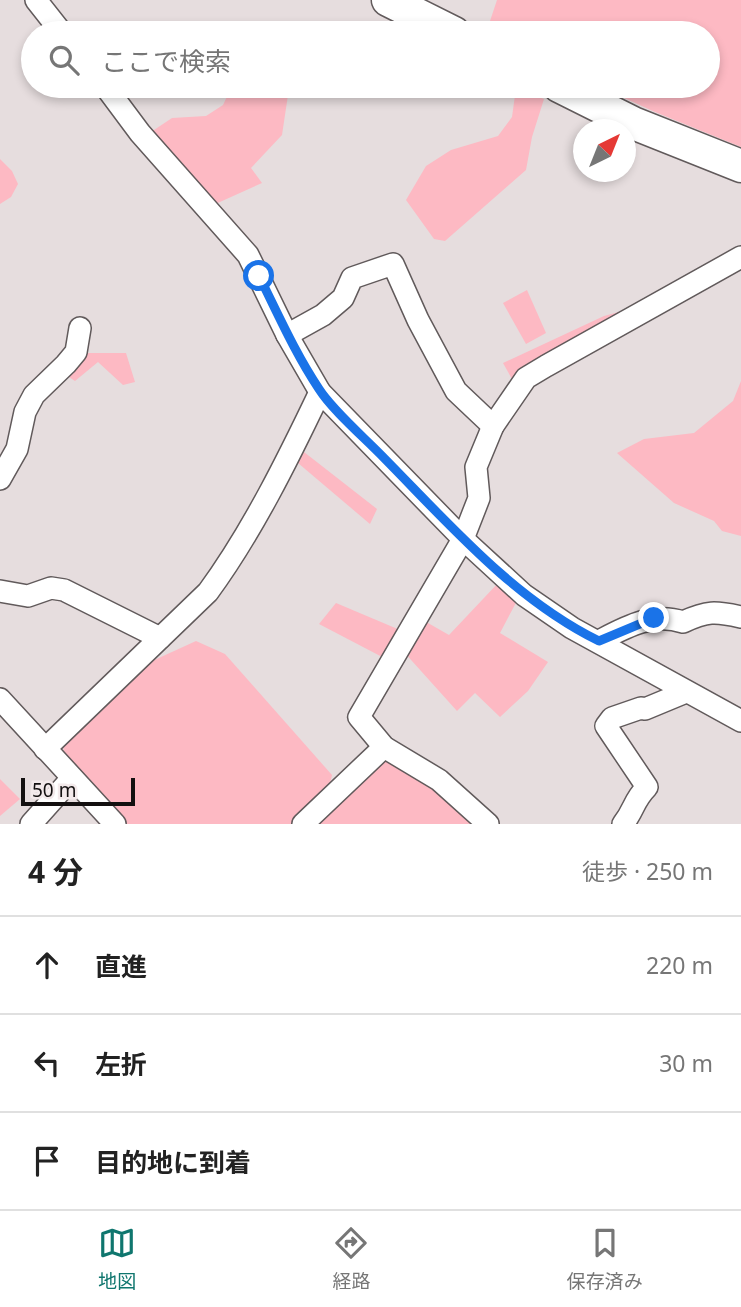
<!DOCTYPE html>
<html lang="ja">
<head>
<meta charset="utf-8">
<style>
	body { margin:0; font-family:"Noto Sans","Noto Sans JP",sans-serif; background:#f2f2f2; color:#222 }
	.compass { position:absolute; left:573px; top:119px; width:63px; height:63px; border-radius:50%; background:#fff; box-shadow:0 4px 10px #0003; rotate:43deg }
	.scale { position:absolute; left:21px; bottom:18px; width:114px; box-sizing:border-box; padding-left:7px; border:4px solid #131010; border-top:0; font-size:19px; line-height:24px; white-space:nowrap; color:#131010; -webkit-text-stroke:5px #f3eaeb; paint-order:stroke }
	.stop { position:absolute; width:21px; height:21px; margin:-16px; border:5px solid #1a73e8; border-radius:50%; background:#fff }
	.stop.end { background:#1a73e8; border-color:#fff; box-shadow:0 2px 7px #0008 }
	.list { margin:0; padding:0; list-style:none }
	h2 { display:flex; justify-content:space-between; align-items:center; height:91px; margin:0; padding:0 28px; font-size:30px }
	h2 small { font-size:23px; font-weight:400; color:#767676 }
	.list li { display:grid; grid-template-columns:46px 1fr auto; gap:21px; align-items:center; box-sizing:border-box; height:98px; padding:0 28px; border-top:2px solid #e0e0e0 }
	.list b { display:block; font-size:26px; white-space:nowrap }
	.list em { font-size:23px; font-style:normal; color:#767676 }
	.icon { flex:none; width:38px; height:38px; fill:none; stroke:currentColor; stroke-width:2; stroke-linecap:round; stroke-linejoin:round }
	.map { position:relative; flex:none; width:741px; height:824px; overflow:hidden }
	.search { position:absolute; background:#fff; box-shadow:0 4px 10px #0003; left:21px; right:21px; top:21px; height:77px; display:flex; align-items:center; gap:18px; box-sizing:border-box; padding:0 24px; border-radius:38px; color:#767676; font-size:26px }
	.sheet { height:385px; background:#fff }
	nav { display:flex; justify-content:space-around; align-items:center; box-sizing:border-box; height:98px; border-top:2px solid #e0e0e0; background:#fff; font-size:19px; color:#767676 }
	nav a { display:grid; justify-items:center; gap:4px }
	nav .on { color:#0f766e }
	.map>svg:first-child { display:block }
	.green { fill:#fdb9c3 }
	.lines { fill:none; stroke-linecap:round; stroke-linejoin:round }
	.minor-casing { stroke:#615a5b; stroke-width:24 }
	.highway-casing { stroke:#615a5b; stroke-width:35 }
	.minor { stroke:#fff; stroke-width:21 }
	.highway { stroke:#fff; stroke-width:32 }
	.route { stroke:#1a73e8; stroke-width:9 }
</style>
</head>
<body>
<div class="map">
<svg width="741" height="824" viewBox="0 0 741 824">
	<rect width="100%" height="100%" fill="#e6ddde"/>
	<!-- green -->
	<g class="green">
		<path d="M 497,0 L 741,0 L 741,147 L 655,112 L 598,86 L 708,86 L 708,33 L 486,33 Z"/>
		<path d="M 232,86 L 281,86 L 288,95 L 282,135 L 251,168 L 262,183 L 211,206 L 148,134 L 172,118 L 206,116 L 223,105 Z"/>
		<path d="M 516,88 L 544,99 L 532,137 L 526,170 L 445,241 L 434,239 L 406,200 L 426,166 L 451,150 L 498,136 L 512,117 Z"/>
		<path d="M 0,159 L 12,171 L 18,184 L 11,197 L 0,204 Z"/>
		<path d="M 527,290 L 546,333 L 526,344 L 503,303 Z"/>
		<path d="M 648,304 L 513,381 L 503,363 L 604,316 Z"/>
		<path d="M 80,353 L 126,353 L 135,382 L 123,385 L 98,362 L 75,381 L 66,375 Z"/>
		<path d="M 741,381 L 741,536 L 722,531 L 714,521 L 674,503 L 617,453 L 644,439 L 694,433 L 733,401 Z"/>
		<path d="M 304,452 L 377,509 L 370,524 L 298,463 Z"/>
		<path d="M 500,581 L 519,597 L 500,633 L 548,662 L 528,691 L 500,717 L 475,693 L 457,711 L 403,651 L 421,619 L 449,635 Z"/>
		<path d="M 336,603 L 400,630 L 386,659 L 319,624 Z"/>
		<path d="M 196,641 L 225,654 L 332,775 L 329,788 L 294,824 L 125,824 L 64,756 L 63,741 L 150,662 Z"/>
		<path d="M 382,756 L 435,787 L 478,824 L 313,824 Z"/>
		<path d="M 0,779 L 20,799 L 0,816 Z"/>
	</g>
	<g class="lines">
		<defs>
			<g id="minor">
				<path d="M 36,0 L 62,33"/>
				<path d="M 105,86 L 140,133 L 248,255 L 287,335 L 320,392 L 463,539 L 524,595 L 572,628 L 741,721"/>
				<path d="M 287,335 L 323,315 L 343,298 L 352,278 L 393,264 L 418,320 L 456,391 L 493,426"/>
				<path d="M 0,479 L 17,449 L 25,412 L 34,395 L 66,364 L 76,352 L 80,328"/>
				<path d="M 0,591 L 28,596 L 51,588 L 64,590 L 160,638"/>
				<path d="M 599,641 C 626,627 652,612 683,622 C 707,611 715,611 741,617"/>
				<path d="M 0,699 L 115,824"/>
				<path d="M 45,749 L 208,592 C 252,532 288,459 320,392"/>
				<path d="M 31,824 L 72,778"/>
				<path d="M 303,824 L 384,747"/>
				<path d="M 488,824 L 439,780 L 384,747 L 359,717 L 463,539 L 479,498 L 476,467 L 493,426 L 526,378 L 546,366 L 741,257"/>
				<path d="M 623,824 C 635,809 633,801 647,787 L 606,726 L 612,718 L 641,708 L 645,709 L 686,692"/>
			</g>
			<g id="highway">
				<path d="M 388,0 L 454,33"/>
				<path d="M 559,86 L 633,123 L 741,166"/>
			</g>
		</defs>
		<!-- minor casing -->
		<use href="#minor" class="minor-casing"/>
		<!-- highway casing -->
		<use href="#highway" class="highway-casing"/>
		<!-- minor -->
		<use href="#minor" class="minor"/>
		<!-- highway -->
		<use href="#highway" class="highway"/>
	</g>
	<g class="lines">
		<!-- route -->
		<path class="route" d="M 259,276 C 278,314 295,353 319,389 C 333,411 366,439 385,459 C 451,526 514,599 599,641 L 654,618"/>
	</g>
</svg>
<svg class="compass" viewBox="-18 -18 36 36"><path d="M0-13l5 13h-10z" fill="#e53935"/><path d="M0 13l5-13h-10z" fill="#767676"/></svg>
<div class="scale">50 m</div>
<div class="stop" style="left:259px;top:276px"></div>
<div class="stop end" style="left:654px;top:618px"></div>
<div class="search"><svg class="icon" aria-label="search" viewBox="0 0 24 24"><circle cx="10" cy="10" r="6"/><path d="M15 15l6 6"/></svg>ここで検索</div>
</div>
<section class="sheet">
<h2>4 分<small>徒歩 · 250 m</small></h2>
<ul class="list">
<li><svg class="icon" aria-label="ahead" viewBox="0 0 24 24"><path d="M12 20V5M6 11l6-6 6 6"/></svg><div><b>直進</b></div><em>220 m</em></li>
<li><svg class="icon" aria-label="left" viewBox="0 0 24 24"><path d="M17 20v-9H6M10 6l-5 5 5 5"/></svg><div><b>左折</b></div><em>30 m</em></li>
<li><svg class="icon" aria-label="arrive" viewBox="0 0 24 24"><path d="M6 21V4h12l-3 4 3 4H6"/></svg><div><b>目的地に到着</b></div></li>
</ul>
</section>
<nav>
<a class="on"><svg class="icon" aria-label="map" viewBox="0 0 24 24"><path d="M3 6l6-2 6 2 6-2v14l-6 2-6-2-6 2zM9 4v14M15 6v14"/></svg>地図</a>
<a><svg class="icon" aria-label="directions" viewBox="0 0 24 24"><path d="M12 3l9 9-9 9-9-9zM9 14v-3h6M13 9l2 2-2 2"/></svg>経路</a>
<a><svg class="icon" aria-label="saved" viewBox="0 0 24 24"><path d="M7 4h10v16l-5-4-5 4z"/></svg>保存済み</a>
</nav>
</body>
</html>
